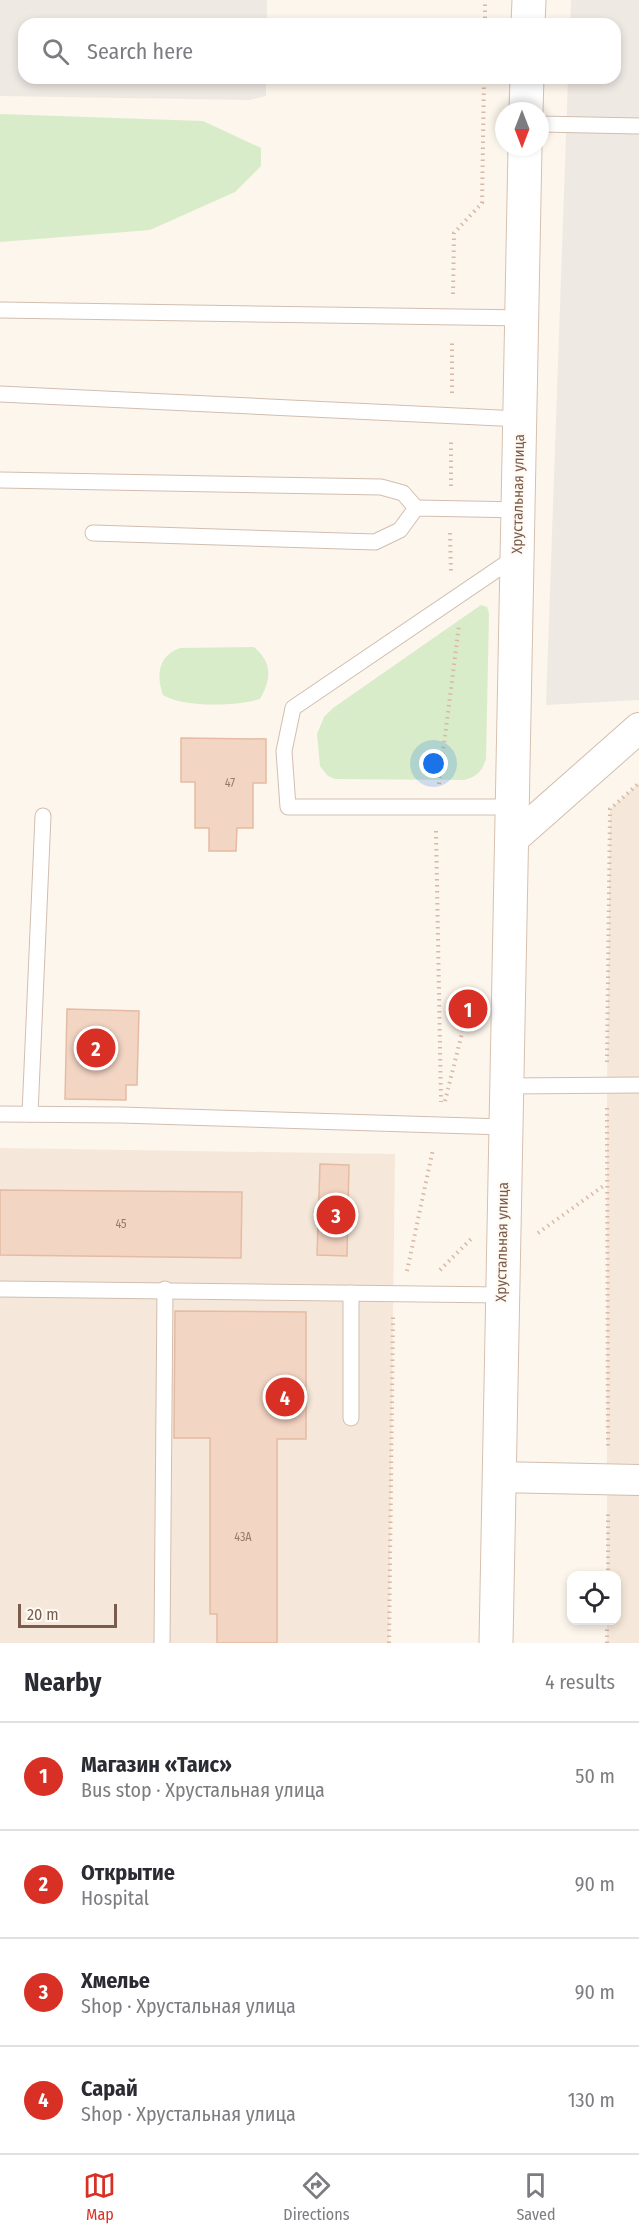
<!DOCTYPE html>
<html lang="en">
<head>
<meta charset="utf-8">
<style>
	body { margin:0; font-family:"Fira Sans Condensed",sans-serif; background:#f7f7f7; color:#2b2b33 }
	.controls { position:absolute; right:18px; bottom:18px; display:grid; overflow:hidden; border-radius:12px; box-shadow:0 3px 9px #0003 }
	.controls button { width:54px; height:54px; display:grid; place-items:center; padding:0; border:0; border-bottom:2px solid #e1e1e2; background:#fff; color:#2b2b33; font:30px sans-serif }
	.compass { position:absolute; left:495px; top:102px; width:54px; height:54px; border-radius:50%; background:#fff; box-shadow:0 3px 9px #0003; rotate:180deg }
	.scale { position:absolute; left:18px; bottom:15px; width:99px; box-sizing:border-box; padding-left:6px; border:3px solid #7a5c4d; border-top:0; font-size:16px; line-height:21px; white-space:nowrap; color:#7a5c4d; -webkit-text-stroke:4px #fffaf3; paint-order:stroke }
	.you { position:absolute; left:434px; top:764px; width:21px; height:21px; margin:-15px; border:4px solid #fff; border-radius:50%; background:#1a73e8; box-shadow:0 0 0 9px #1a73e833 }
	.badge { display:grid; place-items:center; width:39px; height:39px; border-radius:50%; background:#d93025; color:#fff; font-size:20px; font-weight:700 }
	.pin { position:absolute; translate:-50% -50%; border:3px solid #fff; box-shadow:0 2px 6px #0006 }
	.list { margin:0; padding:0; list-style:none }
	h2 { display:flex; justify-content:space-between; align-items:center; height:78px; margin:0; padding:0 24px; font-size:26px }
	h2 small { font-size:20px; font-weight:400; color:#7c7c81 }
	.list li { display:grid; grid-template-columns:39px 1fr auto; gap:18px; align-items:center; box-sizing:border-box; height:108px; padding:0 24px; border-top:2px solid #e1e1e2 }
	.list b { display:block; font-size:22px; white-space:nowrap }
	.list p { margin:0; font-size:20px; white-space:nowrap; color:#7c7c81 }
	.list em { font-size:20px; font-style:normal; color:#7c7c81 }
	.icon { flex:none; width:33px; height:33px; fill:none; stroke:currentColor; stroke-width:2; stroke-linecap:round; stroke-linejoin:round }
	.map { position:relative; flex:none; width:639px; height:1643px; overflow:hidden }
	.search { position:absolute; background:#fff; box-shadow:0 3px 9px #0003; left:18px; right:18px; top:18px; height:66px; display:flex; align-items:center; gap:15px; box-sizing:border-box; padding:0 21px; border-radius:18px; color:#7c7c81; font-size:22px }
	.sheet { height:510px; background:#fff }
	nav { display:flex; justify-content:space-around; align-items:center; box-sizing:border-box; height:84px; border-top:2px solid #e1e1e2; background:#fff; font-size:16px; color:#7c7c81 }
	nav a { display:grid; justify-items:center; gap:3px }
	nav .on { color:#d93025 }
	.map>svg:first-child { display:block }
	.residential { fill:#f5e8da }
	.industrial { fill:#efe9e4 }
	.green { fill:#d8ecc9 }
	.building { fill:#f3d5c3; stroke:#e6bba3; stroke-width:1.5 }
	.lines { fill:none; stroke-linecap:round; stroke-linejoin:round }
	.lane-casing { stroke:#d1beb0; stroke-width:17 }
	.street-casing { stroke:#d1beb0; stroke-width:32 }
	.secondary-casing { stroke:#d6c0b0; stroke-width:35 }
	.path { stroke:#d9b8a5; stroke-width:4; stroke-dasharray:1.5 4.5; stroke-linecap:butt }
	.lane { stroke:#fff; stroke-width:15 }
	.street { stroke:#fff; stroke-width:30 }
	.secondary { stroke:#fff; stroke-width:33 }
	.labels { text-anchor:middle; stroke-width:4.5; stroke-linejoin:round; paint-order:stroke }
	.number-label { font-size:12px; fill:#987a6a }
	.street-label { font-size:15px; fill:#7a5c4d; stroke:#fffaf3 }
</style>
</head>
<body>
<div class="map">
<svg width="639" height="1643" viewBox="0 0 639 1643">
	<rect width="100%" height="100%" fill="#fdf6ec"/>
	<!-- residential -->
	<g class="residential">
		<path d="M 639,783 L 639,1643 L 607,1643 L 607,1621 L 616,1620 L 616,1576 L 607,1575 L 607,1085 L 610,809 Z"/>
		<path d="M 0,1148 L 395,1154 L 389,1643 L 0,1643 Z"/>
	</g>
	<!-- industrial -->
	<g class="industrial">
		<path d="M 0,0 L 267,0 L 267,24 L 24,24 L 24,78 L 266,78 L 266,96 L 250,100 L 0,96 Z"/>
		<path d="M 571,0 L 639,0 L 639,700 L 546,705 L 568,78 L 615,78 L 615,24 L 570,24 Z"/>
	</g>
	<!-- green -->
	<g class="green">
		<path d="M 0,114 L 203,121 L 261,148 L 261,166 L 235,192 L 150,230 L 0,242 Z"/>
		<path d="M 481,605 L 487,607 L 489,613 L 486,759 C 482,771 477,777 464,780 L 335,779 L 328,776 L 320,766 L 317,734 L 324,717 L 333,708 Z"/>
		<path d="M 254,647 C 273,663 271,679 260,699 C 238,706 183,708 163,695 C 156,675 158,656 180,648 Z"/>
	</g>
	<!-- building -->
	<g class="building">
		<path d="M 181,738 L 266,739 L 266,783 L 253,783 L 253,828 L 237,828 L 236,851 L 209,851 L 209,828 L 195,828 L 195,782 L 181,782 Z"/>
		<path d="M 67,1009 L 139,1011 L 137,1085 L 126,1085 L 126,1100 L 65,1099 Z"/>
		<path d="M 320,1164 L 349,1165 L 347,1256 L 317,1255 Z"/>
		<path d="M 0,1190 L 242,1192 L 241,1258 L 0,1255 Z"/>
		<path d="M 175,1311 L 306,1312 L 306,1439 L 277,1439 L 277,1643 L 217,1643 L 217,1614 L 210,1614 L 210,1438 L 174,1438 Z"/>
	</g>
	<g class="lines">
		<defs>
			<g id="lane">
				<path d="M 540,124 L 639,126"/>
				<path d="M 0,310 L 521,318"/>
				<path d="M 0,394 L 520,419"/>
				<path d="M 0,480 L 381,487 L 403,493 L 416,508"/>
				<path d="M 93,533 L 375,542 L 400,530 L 416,508 L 518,510"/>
				<path d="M 512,807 L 288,807 L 284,751 L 293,708 L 517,556"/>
				<path d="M 505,1086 L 639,1085"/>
				<path d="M 0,1114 L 121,1115 L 504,1127"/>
				<path d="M 30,1114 L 43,816"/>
				<path d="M 0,1289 L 502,1295"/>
				<path d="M 351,1293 L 351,1418"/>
				<path d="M 162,1643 L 165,1289"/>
			</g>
			<g id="street">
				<path d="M 511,841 L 639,728"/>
				<path d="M 498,1477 L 639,1480"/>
			</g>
			<g id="secondary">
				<path d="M 528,24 L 529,0"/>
				<path d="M 526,111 L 527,78"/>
				<path d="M 496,1643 L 525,147"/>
			</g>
		</defs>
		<!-- lane casing -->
		<use href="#lane" class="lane-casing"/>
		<!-- street casing -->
		<use href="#street" class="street-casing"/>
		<!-- secondary casing -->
		<use href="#secondary" class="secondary-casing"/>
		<!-- path -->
		<g class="path">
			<path d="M 485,24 L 485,0"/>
			<path d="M 453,294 L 454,233 L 482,203 L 484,78"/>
			<path d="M 452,393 L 452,341"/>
			<path d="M 451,486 L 451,440"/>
			<path d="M 450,533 L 451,573"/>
			<path d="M 439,784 L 459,625"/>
			<path d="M 436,831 L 441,1102"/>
			<path d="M 607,1062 L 610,809 L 639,783"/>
			<path d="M 445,1101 L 468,1009"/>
			<path d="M 607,1108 L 608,1449"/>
			<path d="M 538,1233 L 606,1184"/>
			<path d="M 440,1270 L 471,1239"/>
			<path d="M 407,1271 L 433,1149"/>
			<path d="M 608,1576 L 608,1510"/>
			<path d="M 389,1643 L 393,1317"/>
			<path d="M 607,1643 L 607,1620"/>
		</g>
		<!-- lane -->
		<use href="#lane" class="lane"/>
		<!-- street -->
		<use href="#street" class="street"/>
		<!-- secondary -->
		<use href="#secondary" class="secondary"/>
	</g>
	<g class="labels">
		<!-- number labels -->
		<g class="number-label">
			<text x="230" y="787">47</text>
			<text x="121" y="1228">45</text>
			<text x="243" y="1541">43А</text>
		</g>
		<!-- street labels -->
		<g class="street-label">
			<text transform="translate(518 494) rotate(-89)" y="5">Хрустальная улица</text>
			<text transform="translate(502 1242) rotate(-89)" y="5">Хрустальная улица</text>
		</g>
	</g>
</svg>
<div class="controls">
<button><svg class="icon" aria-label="locate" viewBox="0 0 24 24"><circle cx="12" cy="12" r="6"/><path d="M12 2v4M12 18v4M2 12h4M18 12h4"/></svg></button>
</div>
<svg class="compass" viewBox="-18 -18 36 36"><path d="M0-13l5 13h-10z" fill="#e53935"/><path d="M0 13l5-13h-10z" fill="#7c7c81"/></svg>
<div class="scale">20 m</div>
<div class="you"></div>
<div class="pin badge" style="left:468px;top:1009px">1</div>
<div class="pin badge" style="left:96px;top:1048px">2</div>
<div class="pin badge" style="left:336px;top:1215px">3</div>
<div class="pin badge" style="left:285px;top:1397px">4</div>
<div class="search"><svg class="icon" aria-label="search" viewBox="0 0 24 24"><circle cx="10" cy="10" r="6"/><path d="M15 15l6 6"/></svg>Search here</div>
</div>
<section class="sheet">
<h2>Nearby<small>4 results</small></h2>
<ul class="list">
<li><span class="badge">1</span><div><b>Магазин «Таис»</b><p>Bus stop · Хрустальная улица</p></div><em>50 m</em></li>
<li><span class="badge">2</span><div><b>Открытие</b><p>Hospital</p></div><em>90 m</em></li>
<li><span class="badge">3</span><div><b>Хмелье</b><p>Shop · Хрустальная улица</p></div><em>90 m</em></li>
<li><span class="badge">4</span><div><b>Сарай</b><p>Shop · Хрустальная улица</p></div><em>130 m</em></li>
</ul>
</section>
<nav>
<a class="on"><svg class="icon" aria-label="map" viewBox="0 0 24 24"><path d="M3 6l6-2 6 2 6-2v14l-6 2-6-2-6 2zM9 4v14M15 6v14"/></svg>Map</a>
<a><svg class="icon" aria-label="directions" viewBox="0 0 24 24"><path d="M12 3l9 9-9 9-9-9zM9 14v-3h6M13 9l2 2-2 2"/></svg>Directions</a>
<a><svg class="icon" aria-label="saved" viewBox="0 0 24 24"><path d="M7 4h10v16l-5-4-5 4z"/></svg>Saved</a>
</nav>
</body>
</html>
